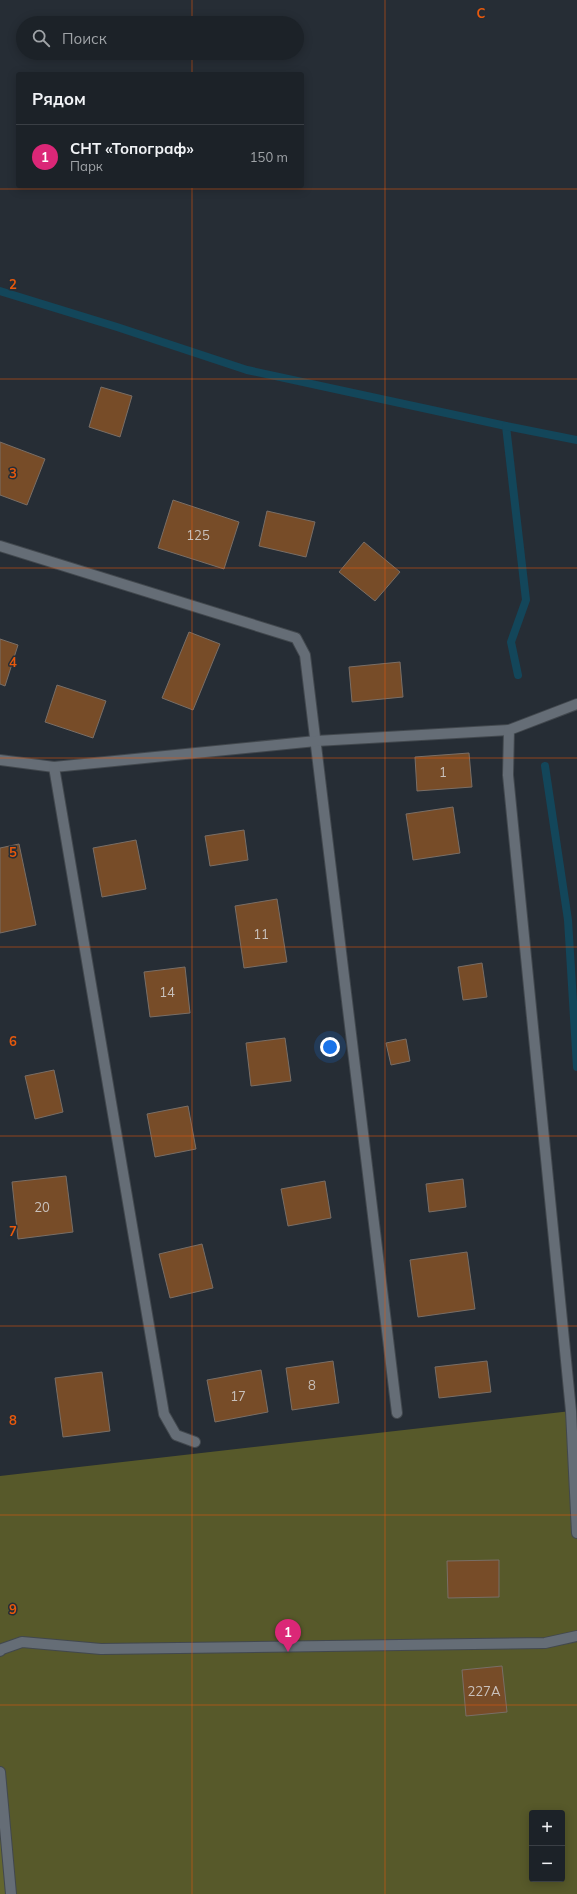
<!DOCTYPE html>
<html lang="ru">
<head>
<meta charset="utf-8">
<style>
	body { margin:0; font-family:Mulish,sans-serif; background:#292f34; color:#f1f3f6 }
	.controls { position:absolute; right:12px; bottom:12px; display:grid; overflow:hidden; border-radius:4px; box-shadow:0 2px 10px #0003 }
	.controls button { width:36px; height:36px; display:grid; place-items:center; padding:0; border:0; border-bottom:1px solid #3a3f45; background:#1c2228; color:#f1f3f6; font:20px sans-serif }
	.you { position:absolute; left:330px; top:1047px; width:14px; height:14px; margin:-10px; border:3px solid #fff; border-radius:50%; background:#1a73e8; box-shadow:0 0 0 6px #1a73e833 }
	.badge { display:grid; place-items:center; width:26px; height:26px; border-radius:50%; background:#db2777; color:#fff; font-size:13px; font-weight:700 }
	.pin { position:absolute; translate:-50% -33px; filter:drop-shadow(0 1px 2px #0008) }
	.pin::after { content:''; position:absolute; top:21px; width:14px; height:12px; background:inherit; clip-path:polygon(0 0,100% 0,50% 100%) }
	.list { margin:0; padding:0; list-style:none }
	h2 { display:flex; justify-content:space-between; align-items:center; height:52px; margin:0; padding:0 16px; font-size:17px }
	h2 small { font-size:13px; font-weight:400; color:#a0a4a8 }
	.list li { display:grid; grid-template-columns:26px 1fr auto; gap:12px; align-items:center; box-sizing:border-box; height:64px; padding:0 16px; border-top:1px solid #3a3f45 }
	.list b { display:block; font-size:15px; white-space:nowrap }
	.list p { margin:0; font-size:13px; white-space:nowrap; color:#a0a4a8 }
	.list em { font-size:13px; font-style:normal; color:#a0a4a8 }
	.icon { flex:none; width:22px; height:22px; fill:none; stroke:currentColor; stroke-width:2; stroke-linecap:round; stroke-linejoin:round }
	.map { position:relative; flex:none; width:577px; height:1894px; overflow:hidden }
	.search { position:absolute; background:#1c2228; box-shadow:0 2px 10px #0003; left:16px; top:16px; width:288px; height:44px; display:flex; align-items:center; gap:10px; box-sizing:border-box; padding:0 14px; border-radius:22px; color:#a0a4a8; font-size:15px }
	.panel { position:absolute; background:#1c2228; box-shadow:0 2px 10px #0003; left:16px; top:72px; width:288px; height:116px; border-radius:4px }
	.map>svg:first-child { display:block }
	.green { fill:#57592a; fill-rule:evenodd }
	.forest { fill:#63662e }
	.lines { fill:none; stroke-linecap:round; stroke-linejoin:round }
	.stream { stroke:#13465a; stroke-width:8 }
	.building { fill:#774c28; stroke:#796e66 }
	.service-casing { stroke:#42484e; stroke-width:12 }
	.minor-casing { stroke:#42484e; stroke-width:12 }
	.service { stroke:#656d76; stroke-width:10 }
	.minor { stroke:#656d76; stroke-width:10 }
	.grid { fill:none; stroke:#e8590c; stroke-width:1; stroke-opacity:0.55 }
	.labels { text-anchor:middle; stroke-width:3; stroke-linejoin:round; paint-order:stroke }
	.number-label { font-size:13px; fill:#c9c1bc }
	.grid-label { font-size:13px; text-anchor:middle; font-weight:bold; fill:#e8590c; stroke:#262d35; stroke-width:3; stroke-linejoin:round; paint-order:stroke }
</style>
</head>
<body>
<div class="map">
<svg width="577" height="1894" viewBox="0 0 577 1894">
	<rect width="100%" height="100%" fill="#262d35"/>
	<!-- green -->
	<path class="green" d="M 571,1411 L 577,1533 L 577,1894 L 11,1894 L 0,1772 L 0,1476 ZM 532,1813 L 562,1813 L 562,1879 L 532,1879 Z"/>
	<!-- forest -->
	<path class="forest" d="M 0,1772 L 11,1894 L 0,1894 Z"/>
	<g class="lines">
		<!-- stream -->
		<g class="stream">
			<path d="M 0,291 L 117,327 L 247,370 L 506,426 L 526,600 L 511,642 L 518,675"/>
			<path d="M 506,426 L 577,440"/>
			<path d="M 545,766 L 568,920 L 577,1067"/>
		</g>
	</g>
	<!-- building -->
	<g class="building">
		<path d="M 101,387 L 132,396 L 120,437 L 89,427 Z"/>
		<path d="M 0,442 L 45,459 L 27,505 L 0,495 Z"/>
		<path d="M 173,500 L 239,522 L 224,569 L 158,548 Z"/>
		<path d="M 267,511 L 315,522 L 306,557 L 259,546 Z"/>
		<path d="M 364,542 L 400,572 L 375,601 L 339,572 Z"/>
		<path d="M 189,632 L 220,644 L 193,710 L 162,698 Z"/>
		<path d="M 0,639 L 18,645 L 5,686 L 0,684 Z"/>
		<path d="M 400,662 L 403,697 L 352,702 L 349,667 Z"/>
		<path d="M 57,685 L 106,701 L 93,738 L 45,722 Z"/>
		<path d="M 469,753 L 472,787 L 417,791 L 415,757 Z"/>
		<path d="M 453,807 L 460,853 L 413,860 L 406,814 Z"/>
		<path d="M 244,830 L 248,860 L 210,866 L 205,836 Z"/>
		<path d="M 136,840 L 146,889 L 102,897 L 93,848 Z"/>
		<path d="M 19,844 L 36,925 L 0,933 L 0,848 Z"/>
		<path d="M 277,899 L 287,962 L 244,968 L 235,906 Z"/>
		<path d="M 482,963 L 487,997 L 463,1000 L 458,967 Z"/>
		<path d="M 185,967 L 190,1013 L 150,1017 L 144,972 Z"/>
		<path d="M 285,1038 L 291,1081 L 251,1086 L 246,1043 Z"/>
		<path d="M 406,1039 L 410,1061 L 391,1065 L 386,1043 Z"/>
		<path d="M 54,1070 L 63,1112 L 35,1119 L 25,1076 Z"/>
		<path d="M 188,1106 L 196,1149 L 155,1157 L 147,1114 Z"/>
		<path d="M 66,1176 L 73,1232 L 18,1239 L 12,1182 Z"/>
		<path d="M 463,1179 L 466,1207 L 429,1212 L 426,1184 Z"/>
		<path d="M 325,1181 L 331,1218 L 288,1226 L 281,1189 Z"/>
		<path d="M 202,1244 L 213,1288 L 170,1298 L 159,1254 Z"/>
		<path d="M 467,1252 L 475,1309 L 418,1317 L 410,1260 Z"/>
		<path d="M 333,1361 L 339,1403 L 292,1410 L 286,1368 Z"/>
		<path d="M 487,1361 L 491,1392 L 439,1398 L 435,1367 Z"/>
		<path d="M 261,1370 L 268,1412 L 215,1422 L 207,1380 Z"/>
		<path d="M 102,1372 L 110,1431 L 63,1437 L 55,1378 Z"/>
		<path d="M 499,1560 L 499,1597 L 448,1598 L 447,1561 Z"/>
		<path d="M 502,1666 L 507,1712 L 466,1716 L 462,1670 Z"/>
	</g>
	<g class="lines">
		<defs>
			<g id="service">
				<path d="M 0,546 L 296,638 L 305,655 L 397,1413"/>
				<path d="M 0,760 L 54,767 L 316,741 L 509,730"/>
				<path d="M 54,767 L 164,1414 L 176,1435 L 195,1442"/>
			</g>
			<g id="minor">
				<path d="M 577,704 L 509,730 L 508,775 L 571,1411 L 577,1533"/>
				<path d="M 0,1651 L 2,1649 L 22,1642 L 101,1649 L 545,1643 L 577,1636"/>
				<path d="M 0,1772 L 11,1894"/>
			</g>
		</defs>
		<!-- service casing -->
		<use href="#service" class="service-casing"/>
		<!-- minor casing -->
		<use href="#minor" class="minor-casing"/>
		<!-- service -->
		<use href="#service" class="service"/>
		<!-- minor -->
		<use href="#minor" class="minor"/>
	</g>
	<!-- grid -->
	<path class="grid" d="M 192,0 L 192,23M 385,0 L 385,1894M 192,53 L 192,74M 192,186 L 192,1894M 0,189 L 577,189M 0,379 L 577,379M 0,568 L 577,568M 0,758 L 577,758M 0,947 L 577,947M 0,1136 L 577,1136M 0,1326 L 577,1326M 0,1515 L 577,1515M 0,1705 L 577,1705"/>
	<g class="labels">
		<!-- number labels -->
		<g class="number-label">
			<text x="198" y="540">125</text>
			<text x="443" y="777">1</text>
			<text x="261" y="939">11</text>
			<text x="167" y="997">14</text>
			<text x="42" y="1212">20</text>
			<text x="312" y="1390">8</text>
			<text x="238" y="1401">17</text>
			<text x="484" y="1696">227А</text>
		</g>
	</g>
	<g class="grid-label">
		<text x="481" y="18">C</text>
		<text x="13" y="289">2</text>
		<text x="13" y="478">3</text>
		<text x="13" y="667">4</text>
		<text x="13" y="857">5</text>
		<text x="13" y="1046">6</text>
		<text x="13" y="1236">7</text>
		<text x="13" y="1425">8</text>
		<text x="13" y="1614">9</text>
	</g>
</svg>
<div class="controls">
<button>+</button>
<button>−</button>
</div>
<div class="you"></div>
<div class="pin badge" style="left:288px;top:1652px">1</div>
<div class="search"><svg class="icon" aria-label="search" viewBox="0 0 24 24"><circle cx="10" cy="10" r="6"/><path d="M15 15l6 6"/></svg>Поиск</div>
<section class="panel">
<h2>Рядом<small></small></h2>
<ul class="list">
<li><span class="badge">1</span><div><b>СНТ «Топограф»</b><p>Парк</p></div><em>150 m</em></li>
</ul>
</section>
</div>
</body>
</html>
